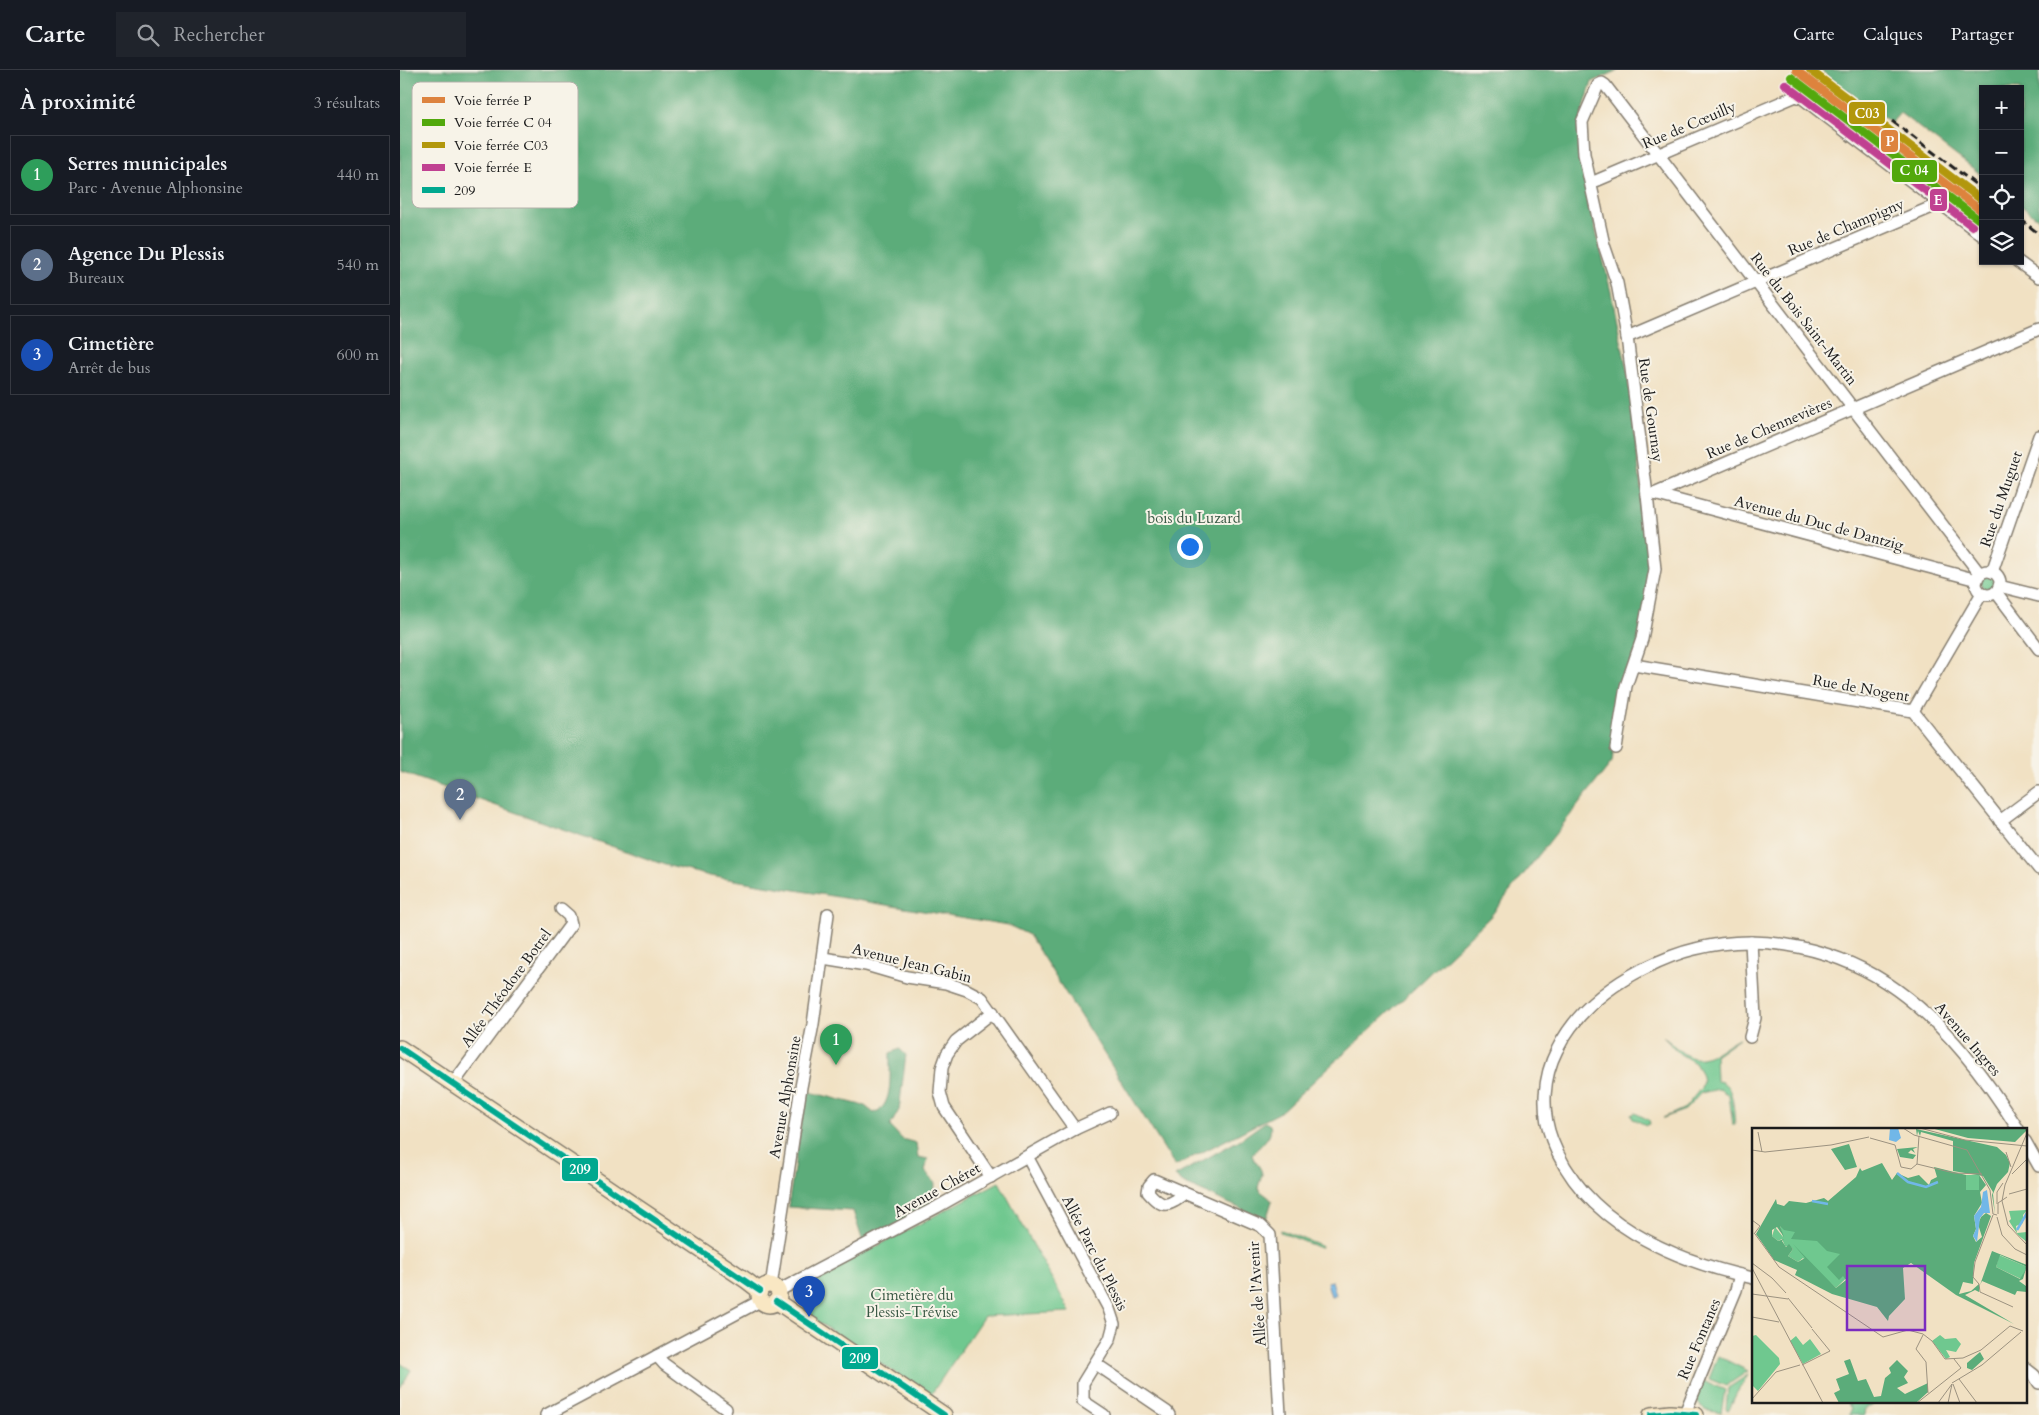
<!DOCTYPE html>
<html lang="fr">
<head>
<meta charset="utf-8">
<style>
	body { margin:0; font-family:Cardo,serif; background:#20242c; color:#f1f3f6 }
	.controls { position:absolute; right:15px; top:15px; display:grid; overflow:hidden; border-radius:0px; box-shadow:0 1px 4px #0004 }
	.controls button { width:45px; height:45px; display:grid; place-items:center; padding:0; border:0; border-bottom:1px solid #363941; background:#171b24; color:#f1f3f6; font:25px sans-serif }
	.you { position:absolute; left:789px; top:476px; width:18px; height:18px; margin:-12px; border:4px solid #fff; border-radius:50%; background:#1a73e8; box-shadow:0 0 0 8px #1a73e833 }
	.badge { display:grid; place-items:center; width:32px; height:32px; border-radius:50%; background:#db2777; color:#fff; font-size:16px; font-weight:700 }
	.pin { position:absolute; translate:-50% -41px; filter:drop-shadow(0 1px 2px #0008) }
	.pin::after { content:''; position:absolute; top:26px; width:18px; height:15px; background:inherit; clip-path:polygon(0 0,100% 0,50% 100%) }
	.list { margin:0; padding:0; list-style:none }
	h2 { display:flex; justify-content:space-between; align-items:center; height:65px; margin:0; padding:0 20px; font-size:21px }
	h2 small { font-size:16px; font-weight:400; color:#9ea1a6 }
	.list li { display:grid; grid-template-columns:32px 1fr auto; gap:15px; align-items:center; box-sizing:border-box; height:80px; margin:0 10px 10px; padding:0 10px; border:1px solid #363941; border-radius:0px }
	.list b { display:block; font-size:19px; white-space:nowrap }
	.list p { margin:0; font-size:16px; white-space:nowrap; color:#9ea1a6 }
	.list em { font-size:16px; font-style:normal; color:#9ea1a6 }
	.icon { flex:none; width:28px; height:28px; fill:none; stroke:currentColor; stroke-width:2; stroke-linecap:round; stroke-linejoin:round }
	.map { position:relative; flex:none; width:1639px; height:1345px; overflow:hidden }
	header { display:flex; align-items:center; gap:30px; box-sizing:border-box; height:70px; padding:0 25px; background:#171b24; border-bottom:1px solid #363941 }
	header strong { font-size:24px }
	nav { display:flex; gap:28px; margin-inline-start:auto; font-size:18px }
	.search { width:350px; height:45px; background:#20242c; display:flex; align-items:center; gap:12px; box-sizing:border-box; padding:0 18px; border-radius:0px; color:#9ea1a6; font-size:19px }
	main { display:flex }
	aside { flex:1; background:#171b24 }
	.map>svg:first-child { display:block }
	.green { fill:#6fc88f; stroke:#467256 }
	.forest { fill:#5bac7a; stroke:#3c644b }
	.water { fill:#71b7e8; stroke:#466a82 }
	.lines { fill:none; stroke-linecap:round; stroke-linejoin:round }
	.street-casing { stroke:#867e70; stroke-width:14 }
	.secondary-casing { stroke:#867e70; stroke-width:18 }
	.street { stroke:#fff; stroke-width:11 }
	.secondary { stroke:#f9e7c3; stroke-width:15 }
	.rail { stroke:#1c1c1c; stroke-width:3; stroke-dasharray:8 4; stroke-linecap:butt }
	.bus-1-casing { stroke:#f7f3e8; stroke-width:10 }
	.bus-1 { stroke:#00a88f; stroke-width:6 }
	.rail-1-casing { stroke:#f7f3e8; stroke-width:11 }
	.rail-2-casing { stroke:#f7f3e8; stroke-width:11 }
	.rail-3-casing { stroke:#f7f3e8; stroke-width:11 }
	.rail-4-casing { stroke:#f7f3e8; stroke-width:11 }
	.rail-1 { stroke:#dd833e; stroke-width:8 }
	.rail-2 { stroke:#52a80c; stroke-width:8 }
	.rail-3 { stroke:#b2970c; stroke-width:8 }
	.rail-4 { stroke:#c04191; stroke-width:8 }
	.labels { text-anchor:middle; stroke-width:4; stroke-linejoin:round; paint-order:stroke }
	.street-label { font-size:15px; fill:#1c1c1c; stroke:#f7f3e8 }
	.park-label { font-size:15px; fill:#395844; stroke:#f7f3e8 }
	.inset-river { fill:none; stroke:#71b7e8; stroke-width:2.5 }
	.inset-road { fill:none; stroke:#9c9280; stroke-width:1 }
	.view { fill:#7b2cbf; fill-opacity:0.15; stroke:#7b2cbf; stroke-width:2.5 }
	.inset-edge { fill:none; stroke:#1c1c1c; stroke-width:2.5 }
	.key { fill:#f7f3e8; stroke:#b5b2ab; stroke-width:1 }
	.key-label { font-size:14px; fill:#1c1c1c }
	.line-badge { stroke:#f7f3e8; stroke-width:2 }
	.badge-label { font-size:14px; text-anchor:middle; font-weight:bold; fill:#fff }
</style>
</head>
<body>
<header>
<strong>Carte</strong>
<div class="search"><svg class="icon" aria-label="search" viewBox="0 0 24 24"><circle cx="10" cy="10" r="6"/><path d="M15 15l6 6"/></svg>Rechercher</div>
<nav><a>Carte</a><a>Calques</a><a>Partager</a></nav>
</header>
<main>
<aside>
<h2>À proximité<small>3 résultats</small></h2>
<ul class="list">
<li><span class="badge" style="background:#2e9e5b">1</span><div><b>Serres municipales</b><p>Parc · Avenue Alphonsine</p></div><em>440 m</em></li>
<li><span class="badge" style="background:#5c6f8a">2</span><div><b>Agence Du Plessis</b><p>Bureaux</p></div><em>540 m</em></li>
<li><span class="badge" style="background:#1a4fb4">3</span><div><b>Cimetière</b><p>Arrêt de bus</p></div><em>600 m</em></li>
</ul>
</aside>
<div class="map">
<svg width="1639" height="1345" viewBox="0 0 1639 1345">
	<rect width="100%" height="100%" fill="#f7f3e8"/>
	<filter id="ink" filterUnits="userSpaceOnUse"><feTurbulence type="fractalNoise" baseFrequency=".02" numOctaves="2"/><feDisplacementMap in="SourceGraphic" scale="10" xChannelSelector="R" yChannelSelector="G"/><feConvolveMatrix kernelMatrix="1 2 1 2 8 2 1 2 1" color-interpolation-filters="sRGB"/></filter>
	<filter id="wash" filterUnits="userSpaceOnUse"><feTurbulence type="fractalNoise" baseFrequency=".0096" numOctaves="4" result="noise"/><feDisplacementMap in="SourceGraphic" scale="20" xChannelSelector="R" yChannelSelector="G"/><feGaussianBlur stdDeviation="1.12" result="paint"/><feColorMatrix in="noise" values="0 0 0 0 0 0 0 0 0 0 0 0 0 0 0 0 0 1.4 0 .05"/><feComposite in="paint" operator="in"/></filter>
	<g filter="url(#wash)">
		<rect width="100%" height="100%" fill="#f1e1c3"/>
		<!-- green -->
		<g class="green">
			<circle cx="1588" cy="513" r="7"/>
			<path d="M 1263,967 C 1271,972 1279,982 1288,986 C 1307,995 1323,975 1339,968 L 1315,985 L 1316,1011 C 1335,1011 1333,1039 1335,1054 L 1333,1055 L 1329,1025 L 1319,1019 L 1301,1023 L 1285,1040 L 1263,1048 L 1285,1038 L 1301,1018 L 1303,1011 L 1301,1003 L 1295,993 L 1280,984 Z"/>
			<path d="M 1235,1043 L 1249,1050 L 1250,1054 L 1246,1055 L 1233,1049 L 1231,1045 Z"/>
			<path d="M 599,1112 L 670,1242 L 584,1246 L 530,1326 L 403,1242 L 407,1213 Z"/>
			<path d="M 881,1160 L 921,1176 L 920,1178 L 880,1162 Z"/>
			<path d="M 1318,1286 L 1348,1301 L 1326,1316 L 1309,1309 Z"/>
			<path d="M 0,1293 L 11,1300 L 0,1318 Z"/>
			<path d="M 1348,1305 L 1336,1324 L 1329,1340 L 1326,1339 L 1328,1318 Z"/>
			<path d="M 1303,1311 L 1325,1320 L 1321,1343 L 1304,1340 L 1298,1333 L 1297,1325 Z"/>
			<path d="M 1447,1331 L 1477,1331 L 1471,1336 L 1465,1338 L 1464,1345 L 1449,1345 L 1451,1340 Z"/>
		</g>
		<!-- forest -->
		<g class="forest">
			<path d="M 0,0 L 1219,0 L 1192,12 L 1179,54 L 1182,103 L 1211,222 L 1227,300 L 1251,501 L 1239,574 L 1222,612 L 1212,692 L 1090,847 L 1014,919 L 879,1043 L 775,1096 L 629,865 L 608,855 L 310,806 L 265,795 L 0,702 Z"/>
			<path d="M 1420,0 L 1639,0 L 1639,149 L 1620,135 L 1620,19 L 1583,19 L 1583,106 L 1500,43 L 1491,53 Z"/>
			<path d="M 500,979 L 506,985 L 499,1040 L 490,1056 L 502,1069 L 516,1073 L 518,1087 L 528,1089 L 525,1101 L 535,1113 L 534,1134 L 463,1172 L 453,1141 L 388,1137 L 406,1021 L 465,1036 L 474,1043 C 495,1035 489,1002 490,983 Z"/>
			<path d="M 865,1052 L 870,1055 C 874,1066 859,1076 852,1085 C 854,1092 862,1097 862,1105 C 861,1109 859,1113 858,1118 C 862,1124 868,1125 872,1131 L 867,1147 L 864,1149 L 783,1113 L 775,1106 L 841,1069 Z"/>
		</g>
		<!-- water -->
		<path class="water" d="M 932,1211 L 936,1225 L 931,1226 L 927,1212 Z"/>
	</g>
	<g filter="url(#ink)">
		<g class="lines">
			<defs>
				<g id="street">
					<path d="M 1191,113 L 1396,26 L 1402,28 L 1583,166"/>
					<path d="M 1617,191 L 1639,207"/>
					<path d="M 1227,267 L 1539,134"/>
					<path d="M 1254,424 L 1577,510"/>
					<path d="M 1247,425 L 1254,424 L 1639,259"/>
					<circle cx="1588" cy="513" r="12"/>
					<path d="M 1592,502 L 1639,366"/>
					<path d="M 1599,516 L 1639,526"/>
					<path d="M 1596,522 L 1639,579"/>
					<path d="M 1234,595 L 1513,641 L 1639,799"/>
					<path d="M 1513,641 L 1582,523"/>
					<path d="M 1216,678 L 1226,616 L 1242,569 L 1255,499 L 1247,425 L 1227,267 L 1217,213 L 1204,175 L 1184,84 L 1182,52 L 1198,15 L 1202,13 L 1205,15 L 1580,504"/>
					<path d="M 1600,751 L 1639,722"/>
					<path d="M 423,888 L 466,895 L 507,907 L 546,913 L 567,920 L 582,928 L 675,1059"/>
					<path d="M 1350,967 L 1355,948 L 1351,872"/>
					<path d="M 53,1014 L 171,854 L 169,846 L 161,839"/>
					<path d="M 1625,1071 L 1639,1096"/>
					<path d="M 628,1088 L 709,1239 L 714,1254 L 710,1269 L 683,1313 L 683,1331 L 704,1345"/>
					<path d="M 591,1107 L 544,1037 L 540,1022 L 542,998 L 547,984 L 556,971 L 593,942"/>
					<path d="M 785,1124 C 767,1137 763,1139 748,1122 L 749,1116 L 754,1110 L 861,1156 L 870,1165 L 880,1345"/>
					<path d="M 1353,1208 C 1272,1190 1183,1152 1152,1070 C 1141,1041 1143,1007 1157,980 C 1175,943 1206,918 1243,899 C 1259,891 1277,883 1295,879 C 1362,861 1441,879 1497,920 C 1547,956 1585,1007 1618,1059"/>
					<path d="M 371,1216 L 401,1017 L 413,954 L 428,844"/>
					<path d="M 378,1221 L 537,1137 L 675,1059 L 710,1043"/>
					<path d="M 257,1286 L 264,1294 L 326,1339"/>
					<path d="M 696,1294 L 767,1342 L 769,1345"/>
					<path d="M 1625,1298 L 1634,1305 L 1639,1313"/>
					<path d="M 1285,1343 L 1336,1220 L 1340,1205"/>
					<path d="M 146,1345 L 360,1231"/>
				</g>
				<g id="secondary">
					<path d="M 0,978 L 347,1211 L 360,1221"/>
					<circle cx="369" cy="1225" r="10"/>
					<path d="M 376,1231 L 544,1345"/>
					<path d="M 1251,1345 L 1270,1343 L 1296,1345"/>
				</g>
			</defs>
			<!-- street casing -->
			<use href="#street" class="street-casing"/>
			<!-- secondary casing -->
			<use href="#secondary" class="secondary-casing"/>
			<!-- street -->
			<use href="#street" class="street"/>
			<!-- secondary -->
			<use href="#secondary" class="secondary"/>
			<!-- rail -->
			<g class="rail">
				<path d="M 1492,51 L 1583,120"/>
				<path d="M 1620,149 L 1639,164"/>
			</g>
			<defs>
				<g id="bus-1">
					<path d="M 0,978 L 360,1221"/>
					<path d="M 376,1231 L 544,1345"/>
					<path d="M 1251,1345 L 1270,1343 L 1296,1345"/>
				</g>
			</defs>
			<!-- bus-1 casing -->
			<use href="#bus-1" class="bus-1-casing"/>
			<!-- bus-1 -->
			<use href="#bus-1" class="bus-1"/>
			<defs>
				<path id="rail-1" d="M 1396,0 L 1583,142"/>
				<path id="rail-2" d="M 1391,7 L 1578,149"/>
				<path id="rail-3" d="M 1410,0 L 1583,131"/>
				<path id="rail-4" d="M 1385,14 L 1572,156"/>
			</defs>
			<!-- rail-1 casing -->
			<use href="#rail-1" class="rail-1-casing"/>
			<!-- rail-2 casing -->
			<use href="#rail-2" class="rail-2-casing"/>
			<!-- rail-3 casing -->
			<use href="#rail-3" class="rail-3-casing"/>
			<!-- rail-4 casing -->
			<use href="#rail-4" class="rail-4-casing"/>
			<!-- rail-1 -->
			<use href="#rail-1" class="rail-1"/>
			<!-- rail-2 -->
			<use href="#rail-2" class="rail-2"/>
			<!-- rail-3 -->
			<use href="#rail-3" class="rail-3"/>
			<!-- rail-4 -->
			<use href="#rail-4" class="rail-4"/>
		</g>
	</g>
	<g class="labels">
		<!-- street labels -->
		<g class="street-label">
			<text transform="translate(1289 55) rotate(-23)" y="5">Rue de Cœuilly</text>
			<text transform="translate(1446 157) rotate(-23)" y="5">Rue de Champigny</text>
			<text transform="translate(1404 249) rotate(52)" y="5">Rue du Bois Saint-Martin</text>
			<text transform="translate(1251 340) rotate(82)" y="5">Rue de Gournay</text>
			<text transform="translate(1369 358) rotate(-23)" y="5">Rue de Chennevières</text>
			<text transform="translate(1601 429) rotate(-71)" y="5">Rue du Muguet</text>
			<text transform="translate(1419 453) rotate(15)" y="5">Avenue du Duc de Dantzig</text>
			<text transform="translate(1461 618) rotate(10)" y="5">Rue de Nogent</text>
			<text transform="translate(512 893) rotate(14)" y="5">Avenue Jean Gabin</text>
			<text transform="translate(106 918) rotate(-54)" y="5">Allée Théodore Botrel</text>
			<text transform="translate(1568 969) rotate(49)" y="5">Avenue Ingres</text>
			<text transform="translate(385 1027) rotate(-80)" y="5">Avenue Alphonsine</text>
			<text transform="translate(537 1120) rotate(-29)" y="5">Avenue Chéret</text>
			<text transform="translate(695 1183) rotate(63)" y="5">Allée Parc du Plessis</text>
			<text transform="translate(857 1224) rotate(-94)" y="5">Allée de l'Avenir</text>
			<text transform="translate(1299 1269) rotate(-67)" y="5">Rue Fontanes</text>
		</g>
		<!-- park labels -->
		<g class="park-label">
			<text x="794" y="453">bois du Luzard</text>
			<text x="512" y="1230">Cimetière du<tspan x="512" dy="17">Plessis-Trévise</tspan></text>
		</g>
	</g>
	<!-- overview -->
	<g transform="translate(1352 1058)">
		<rect width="275" height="275" fill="#f1e1c3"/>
		<path d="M 214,47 L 227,47 L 227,63 L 213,62 ZM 77,80 L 112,133 L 84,160 L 51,130 L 46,134 L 36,128 L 41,121 L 39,119 L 33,118 L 30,111 L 26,113 L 20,108 L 23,99 L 31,109 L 28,98 L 38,102 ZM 275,82 L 271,87 L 271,95 L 264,98 L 265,105 L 275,104 L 275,114 L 266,107 L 257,93 L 259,91 L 257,83 ZM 247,127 L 275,139 L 269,151 L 244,139 ZM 4,207 L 27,230 L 28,236 L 6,263 L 0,257 L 0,208 ZM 188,207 L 193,211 L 204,210 L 209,216 L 204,224 L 194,222 L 198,229 L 194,231 L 180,213 ZM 44,208 L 51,217 L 58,211 L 69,226 L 51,236 L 38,213 Z" fill="#6fc88f"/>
		<path d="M 179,0 L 275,0 L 275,2 L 263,14 L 216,10 ZM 164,1 L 245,19 L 254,27 L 258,35 L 256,44 L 245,56 L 241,66 L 243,86 L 240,67 L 241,64 L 231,48 L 201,43 L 201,13 L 169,4 L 168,8 L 166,3 L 165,8 ZM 97,16 L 105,39 L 93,42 L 79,21 ZM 166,19 L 161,21 L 163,25 L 159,22 L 156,25 L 164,27 L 161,31 L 148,29 L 145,21 ZM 130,35 L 140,52 L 145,45 L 156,50 L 167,47 L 177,57 L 179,52 L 185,49 L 182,39 L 214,47 L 214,62 L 227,62 L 227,47 L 234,57 L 228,64 L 230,75 L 222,88 L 224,101 L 221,108 L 224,114 L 230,109 L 226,96 L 229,89 L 234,85 L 239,88 L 222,135 L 221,156 L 211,154 L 207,166 L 219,163 L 227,156 L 227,164 L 223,162 L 213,167 L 262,196 L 204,167 L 159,135 L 151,140 L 153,171 L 137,188 L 136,193 L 125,179 L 80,166 L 43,147 L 45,142 L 22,132 L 4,106 L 24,71 L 25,76 L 32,78 L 37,73 L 54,75 L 72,70 L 76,73 L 104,49 L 108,40 L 110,43 ZM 28,98 L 32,102 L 43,104 L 39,111 L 65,113 L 75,123 L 88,126 L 75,139 L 87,152 L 91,148 L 94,152 L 84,160 L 41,116 L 53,130 L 46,134 L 36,128 L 41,121 L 37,116 L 34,119 L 30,113 L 32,111 L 26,113 L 20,108 L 20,102 L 25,99 L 32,109 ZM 240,123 L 275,137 L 271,151 L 267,153 L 274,158 L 275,164 L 265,163 L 263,167 L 230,153 L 228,157 ZM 248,127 L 275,139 L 268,151 L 244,139 ZM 228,224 L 232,231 L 220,242 L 215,240 L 215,235 ZM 98,231 L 106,253 L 114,251 L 122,269 L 129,268 L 133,250 L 139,245 L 137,240 L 145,232 L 156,243 L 152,249 L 156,255 L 145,260 L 153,266 L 176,255 L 176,264 L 164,275 L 87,275 L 82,265 L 88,262 L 84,251 L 97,246 L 92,233 Z" fill="#5bac7a" fill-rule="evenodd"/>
		<path d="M 138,0 L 146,0 L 149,10 L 144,14 L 137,12 ZM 235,62 L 238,85 L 232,85 L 228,90 L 225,114 L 221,108 L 224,101 L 222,88 L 229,79 L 231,64 Z" fill="#71b7e8"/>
		<path class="inset-river" d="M 145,45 L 156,54 L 174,59 L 186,54M 60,73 L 76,76M 265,102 L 275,85"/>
		<path class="inset-road" d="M 151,0 L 162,7 L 215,22 L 238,62 L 241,86 L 245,87M 168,0 L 213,12 L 275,18M 6,4 L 10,24M 275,5 L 253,57 L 250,73 L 256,97 L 275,117M 118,10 L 143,17 L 149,39 L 159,41 L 165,36M 0,22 L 13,24 L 79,17 L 117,9M 254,24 L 259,39M 165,36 L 202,45 L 230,46M 165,36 L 167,8M 260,46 L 275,31M 257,66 L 275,61M 245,76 L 245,64 L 251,55M 246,86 L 246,75 L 255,69M 241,87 L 223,134 L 221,149 L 227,156 L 228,164 L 261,179M 245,89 L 250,107 L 263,121 L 275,127M 0,92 L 8,98 L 2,106M 3,106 L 27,139 L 131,209M 0,135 L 20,150M 0,140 L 71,275M 20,150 L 34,165M 0,166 L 36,171M 36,170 L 60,200M 0,189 L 27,194M 171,207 L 164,221 L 174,234 L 176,265M 131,209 L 156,202 L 171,206 L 180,213M 180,213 L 193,231 L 211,230 L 229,222 L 258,198 L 271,203M 50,237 L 78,223 L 60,201M 207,251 L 225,275M 200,255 L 230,237 L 269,204M 201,256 L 208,275M 0,271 L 24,244 L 48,237M 165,275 L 209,240 L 202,231M 186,275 L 200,256M 196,275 L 200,256"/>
		<path class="view" d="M 95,138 L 173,138 L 173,202 L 95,202 Z"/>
		<rect width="275" height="275" class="inset-edge"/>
	</g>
	<!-- legend -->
	<rect x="12" y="12" width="166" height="126" rx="8" class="key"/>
	<rect x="22" y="27" width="23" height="6" fill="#dd833e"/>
	<rect x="22" y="49" width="23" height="7" fill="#52a80c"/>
	<rect x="22" y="72" width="23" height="6" fill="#b2970c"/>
	<rect x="22" y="94" width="23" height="7" fill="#c04191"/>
	<rect x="22" y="117" width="23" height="6" fill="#00a88f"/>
	<g class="key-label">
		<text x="54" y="35">Voie ferrée P</text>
		<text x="54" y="57">Voie ferrée C 04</text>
		<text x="54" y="80">Voie ferrée C03</text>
		<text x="54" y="102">Voie ferrée E</text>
		<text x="54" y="125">209</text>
	</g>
	<g class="line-badge">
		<rect x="1448" y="31" width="38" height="24" rx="5" fill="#b2970c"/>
		<rect x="1480" y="59" width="19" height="24" rx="5" fill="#dd833e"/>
		<rect x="1491" y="89" width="47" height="24" rx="5" fill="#52a80c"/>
		<rect x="1529" y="118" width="19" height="24" rx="5" fill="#c04191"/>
		<rect x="161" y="1087" width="38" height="25" rx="5" fill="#00a88f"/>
		<rect x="441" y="1276" width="38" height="24" rx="5" fill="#00a88f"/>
	</g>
	<g class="badge-label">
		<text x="1467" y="48">C03</text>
		<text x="1490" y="76">P</text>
		<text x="1514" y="105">C 04</text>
		<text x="1538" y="135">E</text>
		<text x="180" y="1104">209</text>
		<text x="460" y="1293">209</text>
	</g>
</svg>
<div class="controls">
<button>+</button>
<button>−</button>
<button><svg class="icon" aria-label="locate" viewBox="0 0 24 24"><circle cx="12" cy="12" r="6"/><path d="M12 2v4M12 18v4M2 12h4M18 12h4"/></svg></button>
<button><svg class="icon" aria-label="layers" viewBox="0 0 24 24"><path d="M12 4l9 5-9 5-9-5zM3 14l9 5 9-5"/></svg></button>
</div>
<div class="you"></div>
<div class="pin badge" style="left:436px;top:995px;background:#2e9e5b">1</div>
<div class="pin badge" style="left:60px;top:750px;background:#5c6f8a">2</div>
<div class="pin badge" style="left:409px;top:1247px;background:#1a4fb4">3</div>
</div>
</main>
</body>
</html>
